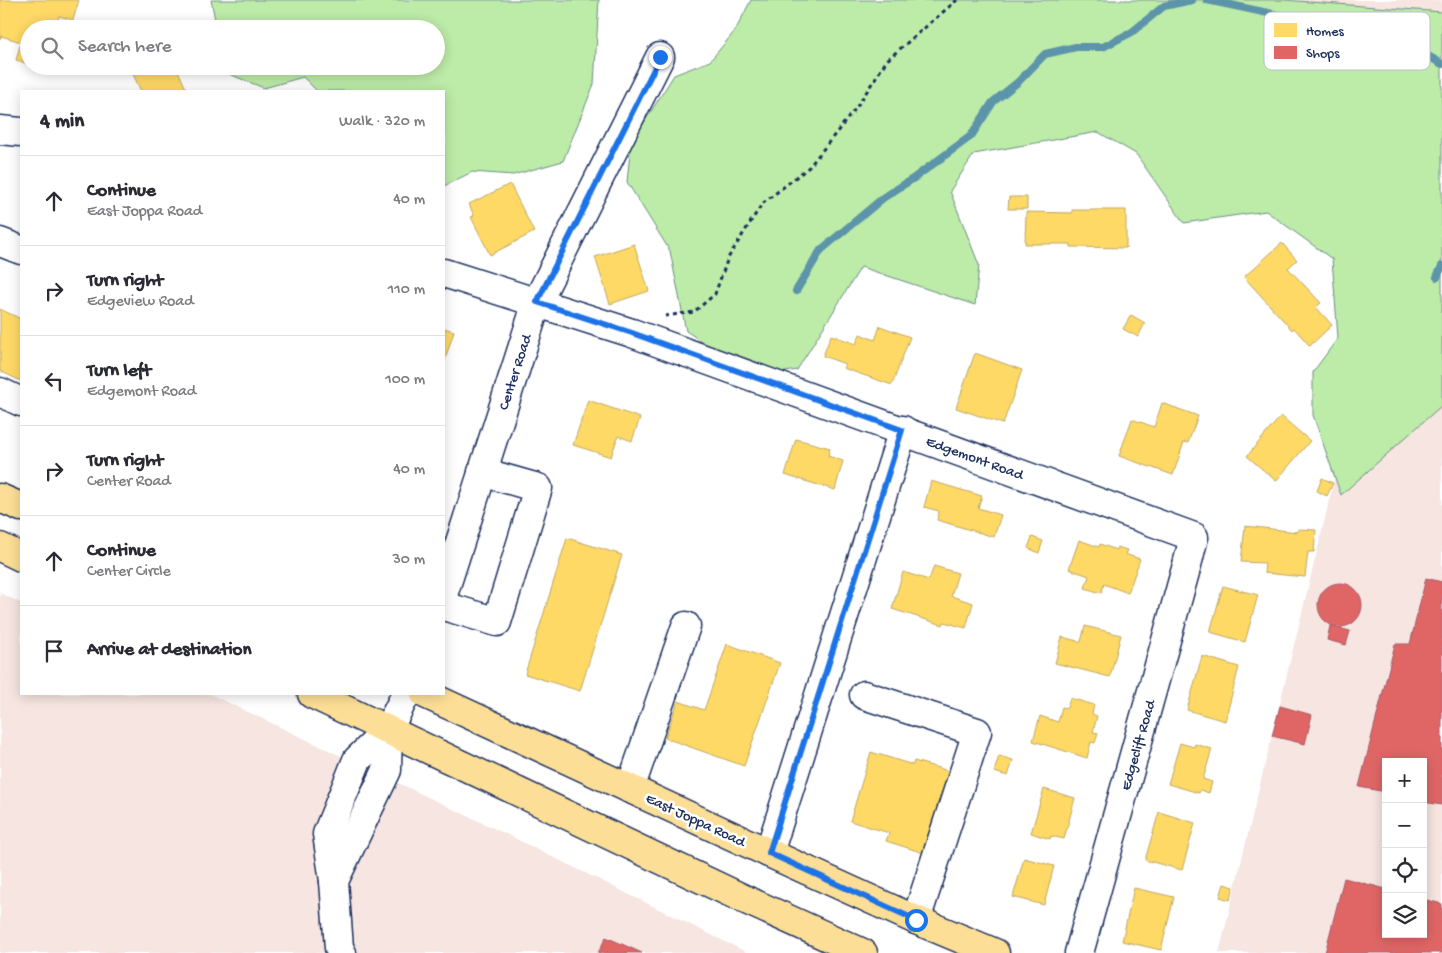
<!DOCTYPE html>
<html lang="en">
<head>
<meta charset="utf-8">
<style>
	body { margin:0; font-family:"Gochi Hand",sans-serif; background:#f2f2f3; color:#2b2b33 }
	.controls { position:absolute; right:15px; bottom:15px; display:grid; overflow:hidden; border-radius:0px; box-shadow:0 2px 12px #0003 }
	.controls button { width:45px; height:45px; display:grid; place-items:center; padding:0; border:0; border-bottom:1px solid #e1e1e2; background:#fff; color:#2b2b33; font:25px sans-serif }
	.stop { position:absolute; width:15px; height:15px; margin:-11px; border:4px solid #1a73e8; border-radius:50%; background:#fff }
	.stop.end { background:#1a73e8; border-color:#fff; box-shadow:0 1px 5px #0008 }
	.list { margin:0; padding:0; list-style:none }
	h2 { display:flex; justify-content:space-between; align-items:center; height:65px; margin:0; padding:0 20px; font-size:21px }
	h2 small { font-size:16px; font-weight:400; color:#7c7c81 }
	.list li { display:grid; grid-template-columns:32px 1fr auto; gap:15px; align-items:center; box-sizing:border-box; height:90px; padding:0 20px; border-top:1px solid #e1e1e2 }
	.list b { display:block; font-size:19px; white-space:nowrap }
	.list p { margin:0; font-size:16px; white-space:nowrap; color:#7c7c81 }
	.list em { font-size:16px; font-style:normal; color:#7c7c81 }
	.icon { flex:none; width:28px; height:28px; fill:none; stroke:currentColor; stroke-width:2; stroke-linecap:round; stroke-linejoin:round }
	.map { position:relative; flex:none; width:1442px; height:953px; overflow:hidden }
	.search { position:absolute; background:#fff; box-shadow:0 2px 12px #0003; left:20px; top:20px; width:425px; height:55px; display:flex; align-items:center; gap:12px; box-sizing:border-box; padding:0 18px; border-radius:28px; color:#7c7c81; font-size:19px }
	.panel { position:absolute; background:#fff; box-shadow:0 2px 12px #0003; left:20px; top:90px; width:425px; height:605px; border-radius:0px }
	.map>svg:first-child { display:block }
	.built { fill:#f6e5e1; fill-rule:evenodd }
	.green { fill:#bdeba8; stroke:#6c8d83 }
	.homes { fill:#ffd966; stroke:#bba664 }
	.shops { fill:#e06666; stroke:#a55664 }
	.lines { fill:none; stroke-linecap:round; stroke-linejoin:round }
	.stream { stroke:#5b94aa; stroke-width:8 }
	.minor-casing { stroke:#1b2f5e; stroke-width:31 }
	.major-casing { stroke:#1b2f5e; stroke-width:31 }
	.path { stroke:#1b2f5e; stroke-width:3; stroke-dasharray:4 4; stroke-linecap:butt }
	.minor { stroke:#fff; stroke-width:28 }
	.major { stroke:#fcde96; stroke-width:28 }
	.route { stroke:#1a73e8; stroke-width:6 }
	.labels { text-anchor:middle; stroke-width:5; stroke-linejoin:round; paint-order:stroke }
	.street-label { font-size:15px; fill:#1b2f5e; stroke:#fff }
	.key { fill:#fff; stroke:#bbc1cf; stroke-width:1 }
	.key-label { font-size:14px; fill:#1b2f5e }
</style>
</head>
<body>
<div class="map">
<svg width="1442" height="953" viewBox="0 0 1442 953">
	<rect width="100%" height="100%" fill="#fff"/>
	<filter id="ink" filterUnits="userSpaceOnUse"><feTurbulence type="fractalNoise" baseFrequency=".02" numOctaves="2"/><feDisplacementMap in="SourceGraphic" scale="10" xChannelSelector="R" yChannelSelector="G"/><feConvolveMatrix kernelMatrix="1 2 1 2 8 2 1 2 1" color-interpolation-filters="sRGB"/></filter>
	<g filter="url(#ink)">
		<!-- built -->
		<g class="built">
			<path d="M 1251,0 L 1442,0 L 1442,953 L 1219,953 L 1357,387 L 1427,88 ZM 1386,762 L 1423,762 L 1423,934 L 1386,934 Z"/>
			<path d="M 0,593 L 21,603 L 21,694 L 210,694 L 506,834 L 748,953 L 0,953 Z"/>
		</g>
		<!-- green -->
		<g class="green">
			<path d="M 211,0 L 599,0 L 594,84 L 563,161 L 513,175 L 472,172 L 444,186 L 444,91 L 317,91 L 303,77 L 264,88 L 224,72 L 223,66 L 436,66 L 436,29 L 217,29 Z"/>
			<path d="M 751,0 L 1284,0 L 1442,12 L 1442,405 L 1341,495 L 1313,415 L 1313,372 L 1338,338 L 1332,259 L 1266,211 L 1184,223 L 1136,154 L 1098,132 L 974,154 L 950,191 L 979,265 L 975,305 L 861,267 L 797,370 L 756,377 L 686,331 L 670,251 L 627,182 L 631,143 L 674,75 L 710,61 L 735,31 Z"/>
		</g>
		<!-- homes -->
		<g class="homes">
			<path d="M 0,0 L 79,0 L 73,20 L 59,16 L 56,29 L 29,29 L 29,64 L 16,60 L 21,42 L 1,36 L 0,39 Z"/>
			<path d="M 134,66 L 176,66 L 187,91 L 141,91 L 130,68 Z"/>
			<path d="M 510,184 L 534,232 L 490,255 L 471,217 L 474,216 L 469,204 Z"/>
			<path d="M 1009,197 L 1027,197 L 1027,209 L 1008,209 Z"/>
			<path d="M 1072,210 L 1126,210 L 1126,248 L 1071,247 L 1071,244 L 1025,244 L 1026,212 L 1072,213 Z"/>
			<path d="M 1282,243 L 1297,260 L 1288,268 L 1321,303 L 1316,307 L 1332,325 L 1310,346 L 1294,328 L 1292,330 L 1244,277 Z"/>
			<path d="M 634,244 L 649,291 L 610,304 L 595,257 Z"/>
			<path d="M 0,309 L 21,319 L 21,381 L 0,371 Z"/>
			<path d="M 1131,315 L 1145,323 L 1138,337 L 1123,329 Z"/>
			<path d="M 880,326 L 910,337 L 892,385 L 843,368 L 845,364 L 823,356 L 831,335 L 856,344 L 860,334 L 875,340 Z"/>
			<path d="M 444,328 L 454,331 L 444,363 Z"/>
			<path d="M 975,353 L 1022,370 L 1003,424 L 956,408 Z"/>
			<path d="M 588,400 L 640,418 L 632,441 L 618,436 L 611,457 L 573,445 Z"/>
			<path d="M 1162,403 L 1198,416 L 1188,443 L 1184,442 L 1173,475 L 1119,456 L 1132,419 L 1154,427 Z"/>
			<path d="M 1281,416 L 1310,441 L 1276,481 L 1247,456 Z"/>
			<path d="M 796,439 L 830,448 L 828,456 L 843,461 L 835,490 L 785,475 Z"/>
			<path d="M 1322,478 L 1333,483 L 1327,496 L 1317,491 Z"/>
			<path d="M 931,481 L 982,496 L 978,508 L 1001,515 L 994,537 L 937,520 L 939,511 L 924,507 Z"/>
			<path d="M 1245,526 L 1298,532 L 1298,529 L 1316,530 L 1314,552 L 1308,552 L 1305,577 L 1264,573 L 1265,563 L 1241,562 Z"/>
			<path d="M 1032,537 L 1043,541 L 1039,553 L 1028,548 Z"/>
			<path d="M 567,538 L 622,555 L 580,691 L 525,674 Z"/>
			<path d="M 1079,540 L 1099,547 L 1100,544 L 1116,550 L 1117,547 L 1127,550 L 1125,554 L 1140,559 L 1128,593 L 1104,584 L 1101,593 L 1085,588 L 1089,576 L 1069,569 Z"/>
			<path d="M 934,566 L 958,573 L 951,596 L 973,603 L 966,628 L 944,622 L 943,625 L 892,609 L 903,572 L 929,580 Z"/>
			<path d="M 1223,586 L 1258,595 L 1245,642 L 1210,632 Z"/>
			<path d="M 1085,626 L 1121,635 L 1110,677 L 1055,663 L 1062,637 L 1081,642 Z"/>
			<path d="M 727,644 L 780,663 L 744,766 L 665,738 L 678,701 L 704,710 Z"/>
			<path d="M 1202,656 L 1239,667 L 1225,721 L 1187,710 Z"/>
			<path d="M 1070,698 L 1094,705 L 1092,714 L 1097,716 L 1093,732 L 1098,733 L 1095,743 L 1091,742 L 1087,758 L 1033,741 L 1040,716 L 1058,722 L 1062,707 L 1067,708 Z"/>
			<path d="M 1180,743 L 1194,747 L 1195,744 L 1212,749 L 1203,779 L 1212,782 L 1209,793 L 1200,790 L 1199,793 L 1168,784 Z"/>
			<path d="M 871,752 L 913,765 L 914,761 L 949,771 L 924,853 L 886,841 L 889,833 L 850,821 Z"/>
			<path d="M 999,756 L 1013,760 L 1008,776 L 994,772 Z"/>
			<path d="M 1044,789 L 1075,798 L 1064,839 L 1051,836 L 1050,839 L 1031,833 Z"/>
			<path d="M 1159,812 L 1195,823 L 1182,870 L 1145,860 Z"/>
			<path d="M 1024,858 L 1054,866 L 1044,905 L 1013,897 Z"/>
			<path d="M 1224,884 L 1234,887 L 1230,900 L 1220,897 Z"/>
			<path d="M 1134,888 L 1174,897 L 1161,950 L 1122,941 Z"/>
		</g>
		<!-- shops -->
		<g class="shops">
			<path d="M 1426,578 L 1442,582 L 1442,805 L 1423,802 L 1423,762 L 1386,762 L 1386,792 L 1359,787 L 1395,644 L 1410,644 Z"/>
			<circle cx="1340" cy="605" r="22"/>
			<path d="M 1330,626 L 1350,631 L 1346,645 L 1327,640 Z"/>
			<path d="M 1280,706 L 1312,715 L 1305,744 L 1272,736 Z"/>
			<path d="M 1344,878 L 1386,889 L 1386,934 L 1423,934 L 1423,899 L 1442,904 L 1442,953 L 1325,953 Z"/>
			<path d="M 606,937 L 642,953 L 598,953 Z"/>
		</g>
		<g class="lines">
			<!-- stream -->
			<g class="stream">
				<path d="M 1207,0 L 1353,31 L 1407,44 L 1442,64"/>
				<path d="M 1437,277 L 1442,266"/>
				<path d="M 796,291 L 821,250 L 883,198 L 914,178 L 971,136 L 993,102 L 1018,82 L 1045,54 L 1076,47 L 1103,47 L 1132,32 L 1164,6 L 1192,0"/>
			</g>
			<defs>
				<g id="minor">
					<path d="M 0,130 L 21,132"/>
					<path d="M 0,242 L 21,250"/>
					<path d="M 444,273 L 632,333 L 1194,537 L 1187,565 L 1079,953"/>
					<path d="M 0,392 L 21,402"/>
					<path d="M 444,592 L 537,302 L 660,57"/>
					<path d="M 444,606 L 497,622 L 538,488 L 482,472"/>
					<path d="M 864,695 L 977,732 L 916,920"/>
					<path d="M 630,789 L 686,626"/>
					<path d="M 769,853 L 903,430"/>
					<path d="M 334,881 L 387,770 L 388,730"/>
					<path d="M 342,953 L 339,948 L 334,881 L 327,834 L 357,760 L 388,730 L 406,694"/>
				</g>
				<g id="major">
					<path d="M 0,498 L 21,507"/>
					<path d="M 0,547 L 21,557"/>
					<path d="M 312,694 L 744,899 L 863,953"/>
					<path d="M 425,694 L 769,853 L 916,920 L 995,953"/>
				</g>
			</defs>
			<!-- minor casing -->
			<use href="#minor" class="minor-casing"/>
			<!-- major casing -->
			<use href="#major" class="major-casing"/>
			<!-- path -->
			<path class="path" d="M 665,316 L 694,312 L 715,294 L 728,258 L 762,204 L 809,167 L 856,108 L 887,60 L 957,0"/>
			<!-- minor -->
			<use href="#minor" class="minor"/>
			<!-- major -->
			<use href="#major" class="major"/>
		</g>
	</g>
	<g class="lines" filter="url(#ink)">
		<!-- route -->
		<path class="route" d="M 660,57 L 537,302 L 632,333 L 902,430 L 769,853 L 916,920"/>
	</g>
	<g class="labels">
		<!-- street labels -->
		<g class="street-label">
			<text transform="translate(514 372) rotate(-72)" y="5">Center Road</text>
			<text transform="translate(975 457) rotate(20)" y="5">Edgemont Road</text>
			<text transform="translate(1137 745) rotate(-74)" y="5">Edgeclift Road</text>
			<text transform="translate(696 819) rotate(25)" y="5">East Joppa Road</text>
		</g>
	</g>
	<!-- legend -->
	<rect x="1264" y="12" width="166" height="58" rx="8" class="key"/>
	<rect x="1274" y="23" width="23" height="14" fill="#ffd966"/>
	<rect x="1274" y="46" width="23" height="13" fill="#e06666"/>
	<g class="key-label">
		<text x="1306" y="35">Homes</text>
		<text x="1306" y="57">Shops</text>
	</g>
</svg>
<div class="controls">
<button>+</button>
<button>−</button>
<button><svg class="icon" aria-label="locate" viewBox="0 0 24 24"><circle cx="12" cy="12" r="6"/><path d="M12 2v4M12 18v4M2 12h4M18 12h4"/></svg></button>
<button><svg class="icon" aria-label="layers" viewBox="0 0 24 24"><path d="M12 4l9 5-9 5-9-5zM3 14l9 5 9-5"/></svg></button>
</div>
<div class="stop" style="left:916px;top:920px"></div>
<div class="stop end" style="left:660px;top:57px"></div>
<div class="search"><svg class="icon" aria-label="search" viewBox="0 0 24 24"><circle cx="10" cy="10" r="6"/><path d="M15 15l6 6"/></svg>Search here</div>
<section class="panel">
<h2>4 min<small>Walk · 320 m</small></h2>
<ul class="list">
<li><svg class="icon" aria-label="ahead" viewBox="0 0 24 24"><path d="M12 20V5M6 11l6-6 6 6"/></svg><div><b>Continue</b><p>East Joppa Road</p></div><em>40 m</em></li>
<li><svg class="icon" aria-label="right" viewBox="0 0 24 24"><path d="M7 20v-9h11M14 6l5 5-5 5"/></svg><div><b>Turn right</b><p>Edgeview Road</p></div><em>110 m</em></li>
<li><svg class="icon" aria-label="left" viewBox="0 0 24 24"><path d="M17 20v-9H6M10 6l-5 5 5 5"/></svg><div><b>Turn left</b><p>Edgemont Road</p></div><em>100 m</em></li>
<li><svg class="icon" aria-label="right" viewBox="0 0 24 24"><path d="M7 20v-9h11M14 6l5 5-5 5"/></svg><div><b>Turn right</b><p>Center Road</p></div><em>40 m</em></li>
<li><svg class="icon" aria-label="ahead" viewBox="0 0 24 24"><path d="M12 20V5M6 11l6-6 6 6"/></svg><div><b>Continue</b><p>Center Circle</p></div><em>30 m</em></li>
<li><svg class="icon" aria-label="arrive" viewBox="0 0 24 24"><path d="M6 21V4h12l-3 4 3 4H6"/></svg><div><b>Arrive at destination</b></div></li>
</ul>
</section>
</div>
</body>
</html>
